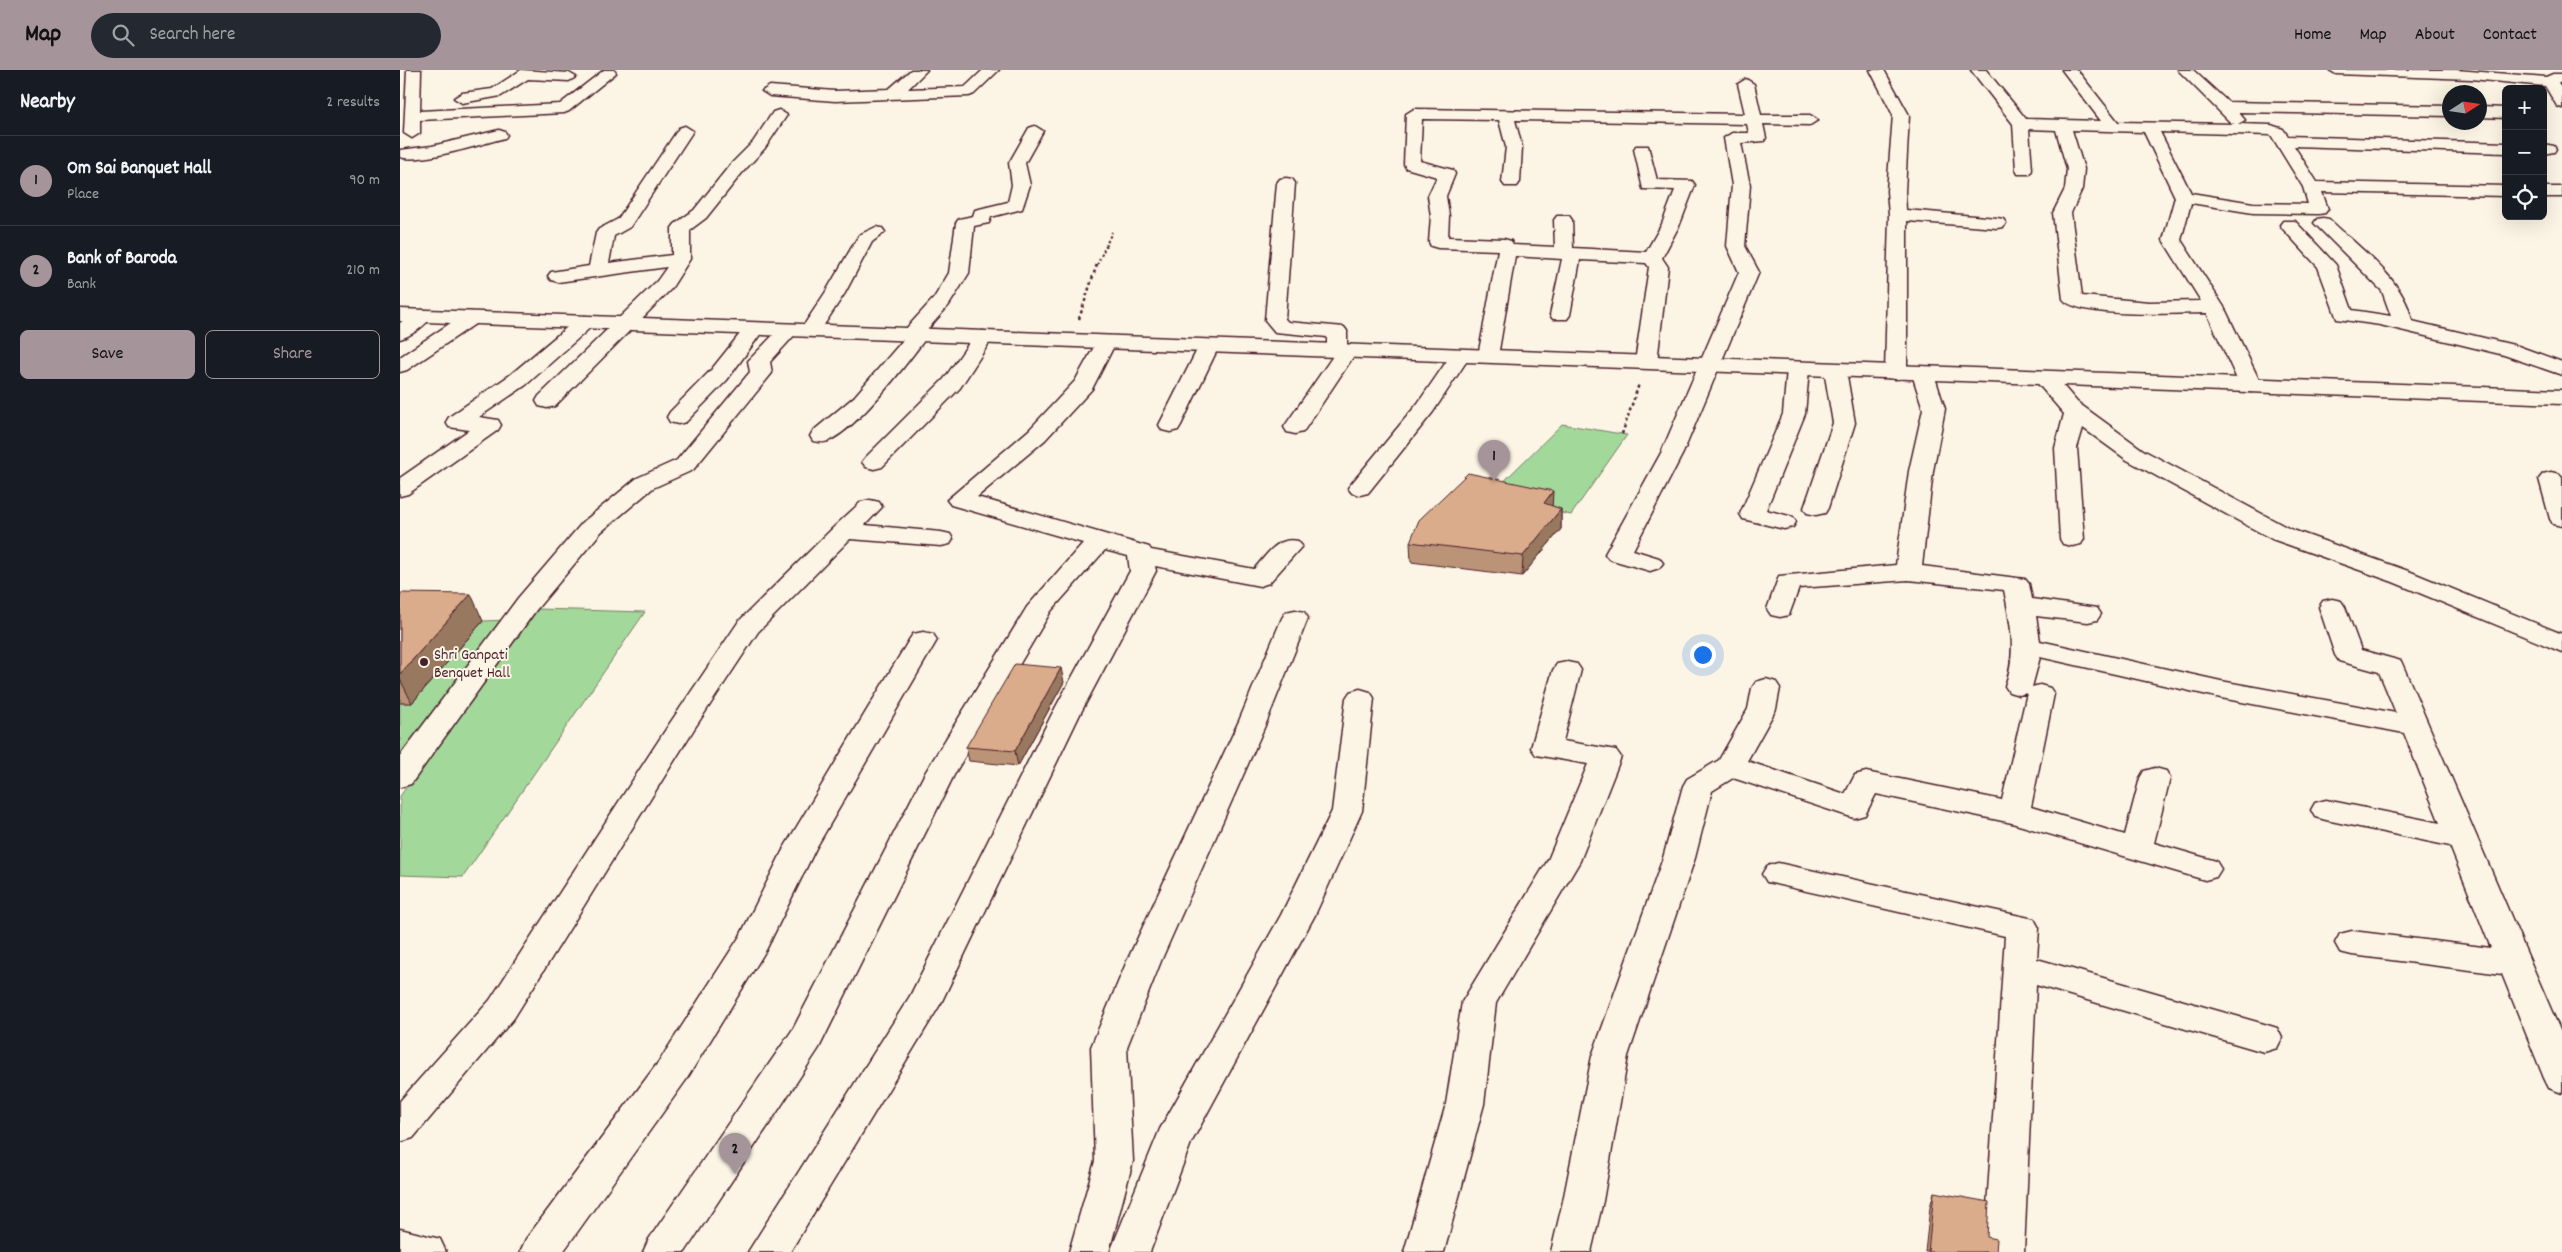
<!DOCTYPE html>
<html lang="en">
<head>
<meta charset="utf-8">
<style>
	body { margin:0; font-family:Dekko,sans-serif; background:#242831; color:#f1f3f6 }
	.controls { position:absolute; right:15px; top:15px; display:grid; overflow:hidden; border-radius:8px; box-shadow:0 5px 20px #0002 }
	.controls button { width:45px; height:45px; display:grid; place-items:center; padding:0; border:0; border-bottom:1px solid #363941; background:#171b24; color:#f1f3f6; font:25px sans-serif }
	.compass { position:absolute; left:2042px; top:15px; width:45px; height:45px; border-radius:50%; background:#171b24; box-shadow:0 5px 20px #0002; rotate:78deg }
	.you { position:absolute; left:1302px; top:584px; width:18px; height:18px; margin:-12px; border:4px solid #fff; border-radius:50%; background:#1a73e8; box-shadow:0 0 0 8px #1a73e833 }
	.badge { display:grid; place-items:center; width:32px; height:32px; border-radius:50%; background:#a6949b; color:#111; font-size:16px; font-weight:700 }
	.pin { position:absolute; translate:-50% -41px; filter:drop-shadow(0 1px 2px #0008) }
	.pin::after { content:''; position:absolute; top:26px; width:18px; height:15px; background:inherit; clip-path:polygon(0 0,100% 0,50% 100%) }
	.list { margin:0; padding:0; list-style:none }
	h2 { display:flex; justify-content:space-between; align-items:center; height:65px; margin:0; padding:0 20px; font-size:21px }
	h2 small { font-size:16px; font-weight:400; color:#9ea1a6 }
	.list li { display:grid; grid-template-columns:32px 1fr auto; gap:15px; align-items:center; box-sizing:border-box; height:90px; padding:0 20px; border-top:1px solid #363941 }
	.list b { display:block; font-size:19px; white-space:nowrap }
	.list p { margin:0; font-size:16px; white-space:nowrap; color:#9ea1a6 }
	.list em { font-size:16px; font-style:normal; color:#9ea1a6 }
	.actions { display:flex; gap:10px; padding:15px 20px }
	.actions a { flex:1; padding:11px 0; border:1px solid #a6949b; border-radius:8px; text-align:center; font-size:18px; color:#a6949b }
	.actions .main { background:#a6949b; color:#111 }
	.icon { flex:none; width:28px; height:28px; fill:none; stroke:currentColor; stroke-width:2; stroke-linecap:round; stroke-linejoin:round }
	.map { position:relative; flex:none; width:2162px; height:1182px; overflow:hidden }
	header { display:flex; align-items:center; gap:30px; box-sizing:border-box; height:70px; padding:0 25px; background:#a6949b; color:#111 }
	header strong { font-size:24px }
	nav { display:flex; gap:28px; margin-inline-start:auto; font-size:18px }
	.search { width:350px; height:45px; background:#242831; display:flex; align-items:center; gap:12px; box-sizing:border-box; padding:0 18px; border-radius:28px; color:#9ea1a6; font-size:19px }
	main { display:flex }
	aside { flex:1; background:#171b24 }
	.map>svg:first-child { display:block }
	.green { fill:#a3d89b; stroke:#767c63 }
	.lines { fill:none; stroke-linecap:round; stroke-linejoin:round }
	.minor-casing { stroke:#4a1f2b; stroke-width:3 }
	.secondary-casing { stroke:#4a1f2b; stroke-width:3 }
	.trunk-casing { stroke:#4a1f2b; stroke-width:3 }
	.path-far1 { stroke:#4a1f2b; stroke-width:2; stroke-dasharray:2.5 2.5; stroke-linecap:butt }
	.path { stroke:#4a1f2b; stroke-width:2.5; stroke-dasharray:3 3; stroke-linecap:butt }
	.minor { fill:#fcf5e5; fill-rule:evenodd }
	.secondary { fill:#fcf5e5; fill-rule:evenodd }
	.trunk { fill:#fcf5e5; fill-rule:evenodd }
	.wall { fill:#bb9478; stroke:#4a1f2b }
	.shaded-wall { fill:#997861; stroke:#4a1f2b }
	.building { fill:#daac8b; stroke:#4a1f2b }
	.poi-dot { fill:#4a1f2b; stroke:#fcf5e5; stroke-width:2 }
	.labels { text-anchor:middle; stroke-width:4; stroke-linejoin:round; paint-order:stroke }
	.poi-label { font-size:16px; fill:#4a1f2b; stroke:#fcf5e5; text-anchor:start }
</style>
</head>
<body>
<header>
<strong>Map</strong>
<div class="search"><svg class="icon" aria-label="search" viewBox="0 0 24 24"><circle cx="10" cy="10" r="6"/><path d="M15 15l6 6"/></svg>Search here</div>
<nav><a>Home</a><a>Map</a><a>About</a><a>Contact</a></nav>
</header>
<main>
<aside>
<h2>Nearby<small>2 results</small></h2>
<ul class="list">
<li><span class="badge">1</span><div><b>Om Sai Banquet Hall</b><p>Place</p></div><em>90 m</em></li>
<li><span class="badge">2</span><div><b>Bank of Baroda</b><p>Bank</p></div><em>210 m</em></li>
</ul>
<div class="actions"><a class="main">Save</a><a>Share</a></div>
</aside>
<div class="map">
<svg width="2162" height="1182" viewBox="0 0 2162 1182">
	<rect width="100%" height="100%" fill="#fcf5e5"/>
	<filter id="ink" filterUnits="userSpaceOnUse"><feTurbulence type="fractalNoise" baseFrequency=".02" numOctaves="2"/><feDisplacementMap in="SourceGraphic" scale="10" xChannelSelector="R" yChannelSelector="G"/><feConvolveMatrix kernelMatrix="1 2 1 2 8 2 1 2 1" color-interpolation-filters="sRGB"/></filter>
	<g filter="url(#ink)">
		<!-- green -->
		<g class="green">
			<path d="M 1162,354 L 1227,365 L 1171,445 L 1088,427 Z"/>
			<path d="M 138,539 L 245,542 L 63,807 L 0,805 L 0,726 Z"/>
			<path d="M 108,550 L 0,693 L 0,633 L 12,633 L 83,551 Z"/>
		</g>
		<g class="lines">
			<defs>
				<g id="minor">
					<path d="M 7,0 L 21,0 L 20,41 L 160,34 L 204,0 L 214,0 L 216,3 L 169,41 L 164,43 L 20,50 L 20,63 L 12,68 L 4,63 Z"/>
					<path d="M 121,0 L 169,3 L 176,7 L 169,11 L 128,9 L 101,26 L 62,33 L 54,28 L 62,23 L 92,19 Z"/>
					<path d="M 511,0 L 527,0 L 508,19 L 565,17 L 583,0 L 599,0 L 574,24 L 569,26 L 435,31 L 370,26 L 362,21 L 370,16 L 435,21 L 489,19 Z"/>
					<path d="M 1470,0 L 1484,0 L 1509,45 L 1505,121 L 1506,140 L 1597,148 L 1603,149 L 1606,153 L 1603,157 L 1597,158 L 1507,151 L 1507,303 L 1504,308 L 1496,309 L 1488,308 L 1485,303 L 1489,145 L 1487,121 L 1493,45 Z"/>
					<path d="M 1571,0 L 1586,0 L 1626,49 L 1701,51 L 1662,0 L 1677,0 L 1718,52 L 1835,54 L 1831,53 L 1778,0 L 1793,0 L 1828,32 L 2050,36 L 2050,46 L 1838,42 L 1845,50 L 1838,54 L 1871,55 L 1883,59 L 1888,66 L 2106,73 L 2106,83 L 1894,76 L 1917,112 L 2106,116 L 2106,126 L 1922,122 L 1928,139 L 1925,143 L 1919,144 L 1853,143 L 1791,133 L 1781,170 L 1824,237 L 1862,316 L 1859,321 L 1851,322 L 1843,321 L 1840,316 L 1807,243 C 1781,243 1677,249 1663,229 L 1653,143 L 1665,119 L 1667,99 L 1656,60 L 1629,59 L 1632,100 L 1630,104 L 1618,104 L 1616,100 L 1613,54 ZM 1672,60 L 1744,62 L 1775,127 L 1763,170 L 1801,231 L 1749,232 L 1682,226 L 1671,143 L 1682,119 L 1684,99 ZM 1760,62 L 1871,65 L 1903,117 L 1908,134 L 1853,133 L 1791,123 Z"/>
					<path d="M 1929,0 L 2056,0 L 2146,7 L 2153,4 L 2162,4 L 2162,12 L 2158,12 L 2162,20 L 2162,38 L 2157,36 L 2145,16 L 2071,9 L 1936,4 Z"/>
					<path d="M 1346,9 L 1354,14 L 1361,45 L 1410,45 L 1418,50 L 1410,55 L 1363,54 L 1366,68 L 1364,71 L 1341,73 L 1350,115 L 1345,176 L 1359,202 L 1283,383 L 1233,480 L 1259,488 L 1263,493 L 1259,498 L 1250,501 L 1209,489 L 1205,484 L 1261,383 L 1339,202 L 1327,176 L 1332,115 L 1324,68 L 1332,63 L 1349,63 L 1347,54 L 1115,50 L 1122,77 L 1120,112 L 1117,116 L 1105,116 L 1102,112 L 1106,77 L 1099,50 L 1022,49 L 1020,91 L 1053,100 L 1055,104 L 1046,126 L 1049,146 L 1048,167 L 1104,169 L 1111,171 L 1113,175 L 1155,177 L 1154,150 L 1157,146 L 1169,146 L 1172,150 L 1173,178 L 1246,182 L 1262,154 L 1275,120 L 1243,119 L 1234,79 L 1236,76 L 1248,76 L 1257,110 L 1292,111 L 1295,115 L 1280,154 L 1262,188 L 1268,197 L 1257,292 L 1253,296 L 1246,298 L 1239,296 L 1235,292 L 1249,197 L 1246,193 L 1180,190 L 1170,245 L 1167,249 L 1153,249 L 1150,245 L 1162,189 L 1115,186 L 1098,286 L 1095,290 L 1088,292 L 1081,290 L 1078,286 L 1098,180 L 1038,178 L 1031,176 L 1029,172 L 1031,146 L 1028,126 L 1037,107 L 1006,98 L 1004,94 L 1006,44 L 1014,39 L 1345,44 L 1338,14 Z"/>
					<path d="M 2080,37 L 2106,38 L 2106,48 L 2080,47 Z"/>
					<path d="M 379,40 L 387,45 L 365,78 L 342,103 L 306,148 L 290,160 L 290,189 L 271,219 L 155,336 L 147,338 L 139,336 L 136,331 L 139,326 L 257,211 L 267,197 L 158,212 L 151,210 L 148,206 L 151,202 L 189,196 L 196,163 L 199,159 L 218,149 L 279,58 L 285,56 L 293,61 L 230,157 L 214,166 L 209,193 L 272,185 L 272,158 L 275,154 L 294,140 L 330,95 L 353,72 L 373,42 Z"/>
					<path d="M 635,56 L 643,61 L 625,93 L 630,115 L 622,139 L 591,147 L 589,153 L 574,156 L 569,203 L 549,235 L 526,261 L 528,265 L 525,269 C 505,296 458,358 428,371 C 423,373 418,372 413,371 L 410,366 L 413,361 L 454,327 L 504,269 L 501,265 L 504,261 L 534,228 L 549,203 L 556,153 L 559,149 L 573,146 L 575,140 L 608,132 L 612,115 L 609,93 L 629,58 Z"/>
					<path d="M 99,60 L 105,62 L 107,65 L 105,68 C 81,74 21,94 0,87 L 0,80 L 32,76 Z"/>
					<path d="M 2143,74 L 2154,76 L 2156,79 L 2154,82 L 2143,84 Z"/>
					<path d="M 886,108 L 892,109 L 895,113 L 885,249 L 888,252 L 944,257 L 947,261 L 947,275 L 954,277 L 957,281 L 903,362 L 895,364 L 887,362 L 884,357 L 933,286 L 927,281 L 927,267 L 875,262 L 865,250 L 877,113 L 880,109 Z"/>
					<rect x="2143" y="117" width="19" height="10"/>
					<path d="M 1923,148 L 1929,149 C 1959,178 2004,209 2012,251 L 2118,276 L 2162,292 L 2162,305 L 2104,285 L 1980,255 L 1937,249 L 1918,197 L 1883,159 L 1880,155 L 1883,151 L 1895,151 L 1936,195 L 1952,240 L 1991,246 L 1982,221 L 1914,153 L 1917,149 Z"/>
					<path d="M 476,157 L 482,158 L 485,162 L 472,172 L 445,223 L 420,261 L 417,265 L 403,265 L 400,261 L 425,223 L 459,165 Z"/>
					<path d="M 22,240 L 29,242 L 32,246 C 25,256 11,266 0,269 L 0,253 L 15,242 Z"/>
					<path d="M 71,242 L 78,244 L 81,248 L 78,252 L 7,300 L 0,302 L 0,287 L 64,244 Z"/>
					<path d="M 185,246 L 192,248 L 195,252 L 192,256 L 126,315 L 79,347 L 98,350 L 101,355 L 98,360 L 8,424 L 0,426 L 0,408 L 69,360 L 49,357 L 46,352 L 49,347 L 110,305 L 178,248 Z"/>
					<path d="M 354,253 L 361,255 L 364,259 L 327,310 L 286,352 L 278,354 L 270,352 L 267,347 L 270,342 L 311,300 L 347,255 Z"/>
					<path d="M 389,254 L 396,256 L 399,260 L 370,292 L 372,303 L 293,400 L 253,418 L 201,462 L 136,540 L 11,714 L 0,717 L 0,686 L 118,528 L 183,452 L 237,408 L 277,390 L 350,302 L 348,291 L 352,287 L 382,256 Z"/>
					<path d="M 583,261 L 590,263 L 593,267 L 560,318 L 482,397 L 474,399 L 466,397 L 462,392 L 466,387 L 544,309 L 576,263 Z"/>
					<path d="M 706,266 L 713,268 L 716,272 L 692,319 L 645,370 L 577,427 L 749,477 L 751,480 L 854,499 C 867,485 877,466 898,471 L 902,476 L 869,513 L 860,516 L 755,496 L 756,501 L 680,644 L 541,933 L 390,1182 L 348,1182 L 510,926 L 652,644 L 730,501 L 728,486 L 705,480 L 651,541 L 555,703 L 419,978 L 285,1182 L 243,1182 L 249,1169 L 393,959 L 525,703 L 627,537 L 683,473 L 551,435 L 547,430 L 629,360 L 675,311 L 699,268 Z"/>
					<path d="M 809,270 L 816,272 L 819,276 L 781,355 L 778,360 L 770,362 L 762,360 L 759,355 L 799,276 L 802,272 Z"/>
					<path d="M 1060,280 L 1067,282 L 1070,286 L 1033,342 L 968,423 L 960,425 L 952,423 L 948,418 L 952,413 L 1018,333 L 1053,282 Z"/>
					<path d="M 1398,293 L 1405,295 L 1409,299 L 1405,344 L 1366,440 L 1393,447 L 1396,452 L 1393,457 L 1384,459 L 1343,449 L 1340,444 L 1383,344 L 1387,299 L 1391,295 Z"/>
					<path d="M 1435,294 L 1442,296 L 1446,300 L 1455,353 L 1428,438 L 1425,443 L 1416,445 L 1407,443 L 1404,438 L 1433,353 L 1424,300 L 1428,296 Z"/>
					<path d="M 1523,298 L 1531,299 L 1534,304 L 1545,339 L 1533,401 L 1522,496 L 1625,509 L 1629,514 L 1632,529 L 1697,538 L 1701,544 L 1697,550 L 1688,552 L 1636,546 L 1640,571 L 1821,611 L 1996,643 L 1979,602 L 1939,591 L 1935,585 L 1919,537 L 1923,531 L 1932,529 L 1941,531 L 1945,537 L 1961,580 L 2001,591 L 2162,965 L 2162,1023 L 2149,1018 L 2144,1008 L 2102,904 L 1952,885 L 1940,882 L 1935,873 L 1940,864 L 1952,861 L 2091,878 L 2050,776 L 1926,750 L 1915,747 L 1911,740 L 1915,733 L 1926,730 L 2040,753 L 2004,663 L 1821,628 L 1640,587 L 1632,617 L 1640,615 L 1650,618 L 1654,624 L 1631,737 L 1725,765 L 1740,708 L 1744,701 L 1755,698 L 1766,701 L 1770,708 L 1754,773 L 1816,791 L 1821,799 L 1816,807 L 1805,810 L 1612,753 L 1476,724 L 1465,745 L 1454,748 L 1333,708 L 1312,721 L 1295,788 L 1228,986 L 1203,1131 L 1191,1182 L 1151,1182 L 1163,1131 L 1192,986 L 1263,788 L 1283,716 L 1287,709 L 1319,690 L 1348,639 L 1352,618 L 1356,612 L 1366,609 L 1376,612 L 1380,618 L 1376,639 L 1347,691 L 1445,724 L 1455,705 L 1466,702 L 1602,730 L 1627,623 L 1619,625 L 1609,622 L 1605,616 C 1617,583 1611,554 1604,520 L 1508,510 L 1399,518 L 1389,545 L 1380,547 L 1371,545 L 1367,539 L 1379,506 L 1496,495 L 1509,401 L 1523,339 L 1512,304 L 1515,299 Z"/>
					<path d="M 1645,303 L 1653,304 L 1677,332 L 1743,380 L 1890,459 L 2011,502 L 2162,564 L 2162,582 L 1993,512 L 1872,469 L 1727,390 L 1683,358 L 1677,378 L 1684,469 L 1681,474 L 1672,476 L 1663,474 L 1660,469 L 1655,378 L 1664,344 L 1634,309 L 1637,304 Z"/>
					<path d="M 2151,402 L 2159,404 L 2162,408 L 2162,456 L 2153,454 L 2150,449 L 2139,409 L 2143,404 Z"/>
					<path d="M 470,430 L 479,432 L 482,437 L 465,455 L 541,462 L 550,464 L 553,469 L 550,474 L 541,476 L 450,469 L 358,562 L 294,659 L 114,948 L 13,1068 L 0,1072 L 0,1031 L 90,930 L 270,653 L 339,551 L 435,456 L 461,432 Z"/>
					<path d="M 895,540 L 904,542 L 908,548 L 867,651 L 761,891 L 727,977 L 733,1091 L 709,1182 L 669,1182 L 695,1091 L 691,977 L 727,891 L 839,651 L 882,548 L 886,542 Z"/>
					<path d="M 523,562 L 533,564 L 537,570 L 416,778 L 366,880 L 286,1010 L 163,1182 L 120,1182 L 126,1169 L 260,990 L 340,866 L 384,778 L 509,570 L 513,564 Z"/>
					<path d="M 1167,592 L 1177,594 L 1181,600 L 1163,671 L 1216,680 L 1221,687 L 1180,791 L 1096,933 L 1084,1034 L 1044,1182 L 1004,1182 L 1046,1034 L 1062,932 L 1148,790 L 1188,694 L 1136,685 L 1131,678 L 1153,600 L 1157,594 Z"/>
					<path d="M 960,619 L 970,622 L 974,628 L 962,741 L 915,845 L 791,1073 L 750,1182 L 710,1182 L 760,1059 L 881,845 L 932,741 L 946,628 L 950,622 Z"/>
					<path d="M 1378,793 L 1634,849 L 1639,858 L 1637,889 L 1864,954 L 1877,958 L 1882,968 L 1877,978 L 1864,982 L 1636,915 L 1624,1182 L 1584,1182 L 1605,866 L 1367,812 L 1362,804 L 1367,796 Z"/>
				</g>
				<path id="secondary" d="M 0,239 L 2162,320 L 2162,334 L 0,251 Z"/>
				<path id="trunk" d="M 0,1159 L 40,1169 L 46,1182 L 0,1182 Z"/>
			</defs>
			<!-- minor casing -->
			<use href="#minor" class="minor-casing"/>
			<!-- secondary casing -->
			<use href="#secondary" class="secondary-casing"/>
			<!-- trunk casing -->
			<use href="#trunk" class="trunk-casing"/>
			<!-- path-far1 -->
			<path class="path-far1" d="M 697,195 L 712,162"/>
			<!-- path -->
			<g class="path">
				<path d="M 679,249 L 697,194"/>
				<path d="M 1222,364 L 1239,314"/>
			</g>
			<!-- minor -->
			<use href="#minor" class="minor"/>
			<!-- secondary -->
			<use href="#secondary" class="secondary"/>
			<!-- trunk -->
			<use href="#trunk" class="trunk"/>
		</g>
		<!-- wall -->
		<g class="wall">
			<path d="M 1152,436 L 1161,439 L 1161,459 L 1122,506 L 1011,492 L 1010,472 Z"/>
			<path d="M 0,523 L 83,551 L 12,633 L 0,633 Z"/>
			<path d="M 664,612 L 618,696 L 569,691 L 566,677 Z"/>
			<path d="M 1534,1122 L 1587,1167 L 1596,1182 L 1525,1182 L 1530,1137 Z"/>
		</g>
		<!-- shaded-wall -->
		<g class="shaded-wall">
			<path d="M 1153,421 L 1152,441 L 1144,433 Z"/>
			<path d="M 1161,439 L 1161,459 L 1122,506 L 1123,486 Z"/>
			<path d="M 71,524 L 83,551 L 12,633 L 0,609 L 0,604 Z"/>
			<path d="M 661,598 L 664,612 L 618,696 L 615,681 Z"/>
		</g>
		<!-- building -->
		<g class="building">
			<path d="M 1068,403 L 1153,421 L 1144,433 L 1161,439 L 1123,486 L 1010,472 L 1019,450 Z"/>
			<path d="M 0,523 L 71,524 L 0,604 Z"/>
			<path d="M 615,594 L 661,598 L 615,681 L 566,677 Z"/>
			<path d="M 1534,1122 L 1589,1132 L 1587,1167 L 1597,1169 L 1596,1182 L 1528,1182 Z"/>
		</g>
	</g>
	<!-- markers -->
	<circle class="poi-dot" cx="24" cy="592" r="5"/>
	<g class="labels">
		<!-- poi labels -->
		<g class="poi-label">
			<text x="34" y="589">Shri Ganpati<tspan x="34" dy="18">Benquet Hall</tspan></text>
		</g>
	</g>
</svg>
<div class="controls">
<button>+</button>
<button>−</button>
<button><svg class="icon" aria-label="locate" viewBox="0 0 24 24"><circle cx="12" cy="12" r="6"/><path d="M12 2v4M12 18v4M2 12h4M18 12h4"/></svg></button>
</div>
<svg class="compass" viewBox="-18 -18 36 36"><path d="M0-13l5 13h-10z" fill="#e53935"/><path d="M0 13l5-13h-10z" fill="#9ea1a6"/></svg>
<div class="you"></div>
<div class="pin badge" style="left:1094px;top:411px">1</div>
<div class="pin badge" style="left:335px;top:1104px">2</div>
</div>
</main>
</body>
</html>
